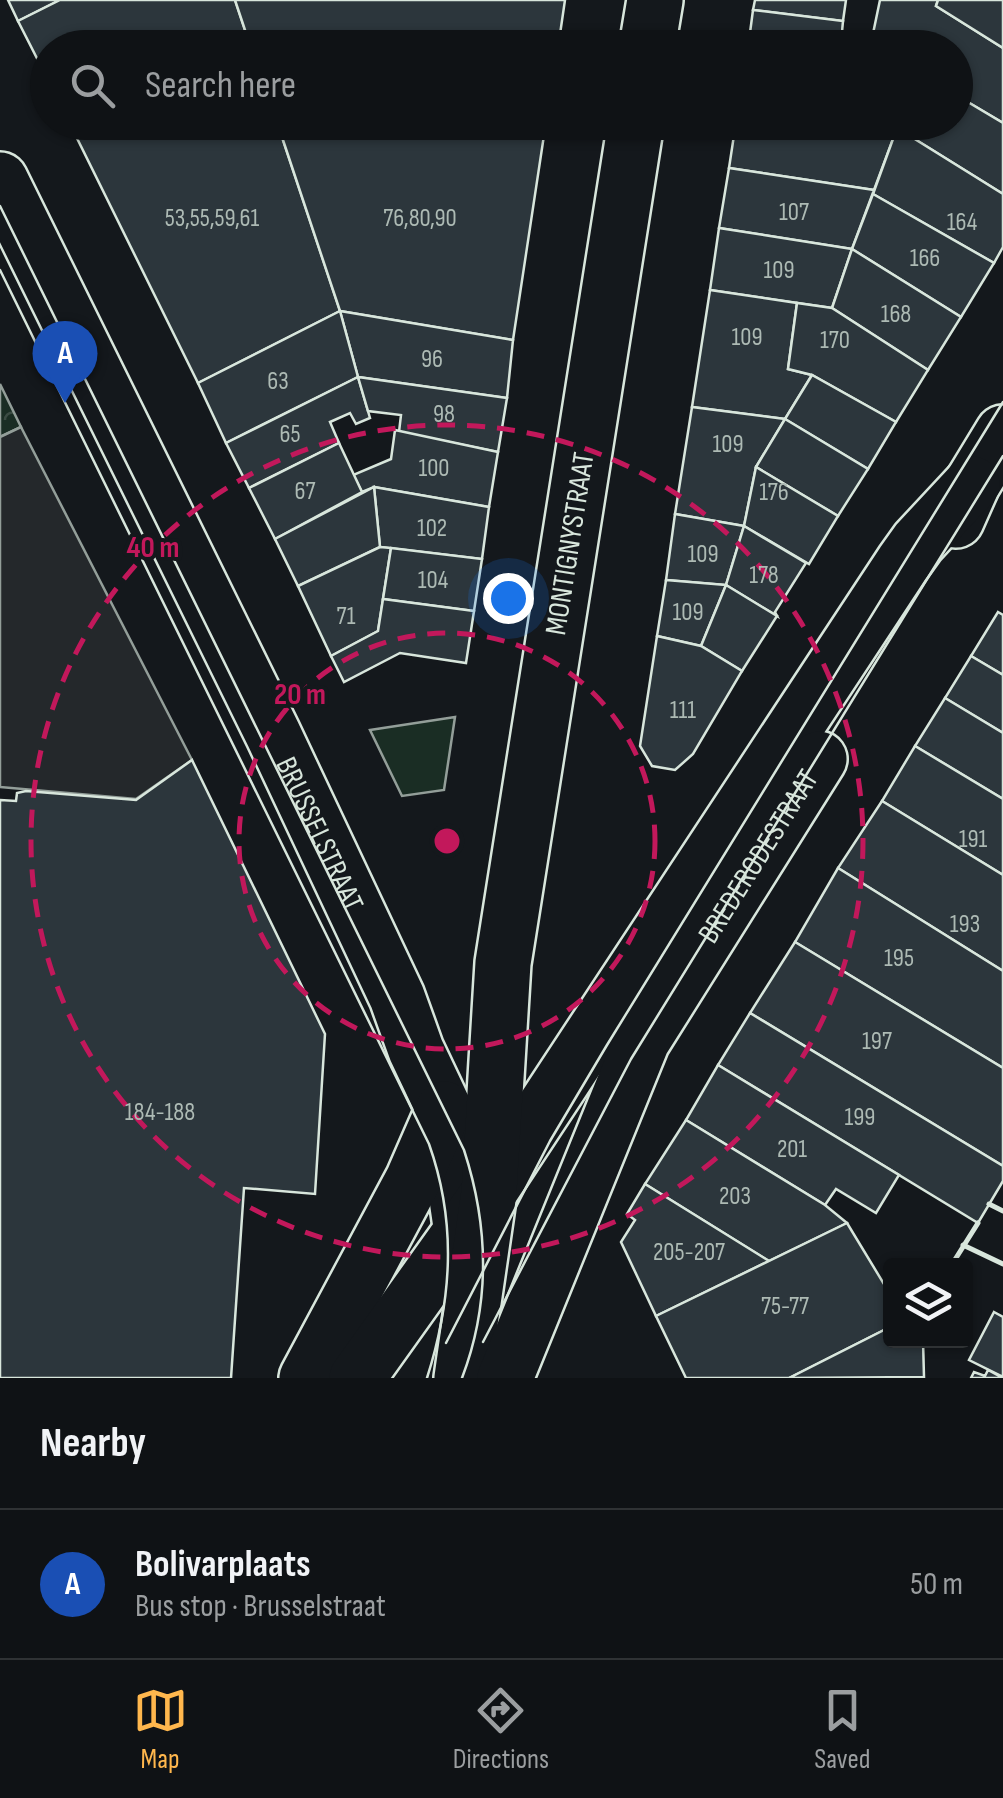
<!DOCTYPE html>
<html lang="en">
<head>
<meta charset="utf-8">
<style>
	body { margin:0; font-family:"Sofia Sans Condensed",sans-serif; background:#181b1e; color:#f1f3f6 }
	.controls { position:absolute; right:30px; bottom:30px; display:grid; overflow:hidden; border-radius:10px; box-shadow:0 2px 8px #0004 }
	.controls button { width:90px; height:90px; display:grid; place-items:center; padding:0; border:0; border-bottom:2px solid #2f3234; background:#0f1215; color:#f1f3f6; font:50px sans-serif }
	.you { position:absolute; left:508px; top:598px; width:35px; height:35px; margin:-25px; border:8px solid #fff; border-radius:50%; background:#1a73e8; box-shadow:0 0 0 15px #1a73e833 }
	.badge { display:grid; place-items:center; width:65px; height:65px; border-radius:50%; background:#ffb74d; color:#fff; font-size:32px; font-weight:700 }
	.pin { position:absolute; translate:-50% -82px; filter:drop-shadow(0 2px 5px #0008) }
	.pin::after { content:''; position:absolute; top:52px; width:35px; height:30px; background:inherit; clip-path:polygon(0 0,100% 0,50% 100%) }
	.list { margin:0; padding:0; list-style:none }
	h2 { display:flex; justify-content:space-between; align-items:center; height:130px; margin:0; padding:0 40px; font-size:42px }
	h2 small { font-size:32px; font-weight:400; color:#9b9ea0 }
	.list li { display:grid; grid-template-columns:65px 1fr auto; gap:30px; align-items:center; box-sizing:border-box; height:150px; padding:0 40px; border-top:2px solid #2f3234 }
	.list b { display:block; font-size:38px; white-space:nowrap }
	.list p { margin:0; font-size:32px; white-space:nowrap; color:#9b9ea0 }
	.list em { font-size:32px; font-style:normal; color:#9b9ea0 }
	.icon { flex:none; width:55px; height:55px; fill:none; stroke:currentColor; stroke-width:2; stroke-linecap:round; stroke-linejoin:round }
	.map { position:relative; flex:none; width:1003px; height:1378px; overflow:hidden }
	.search { position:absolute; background:#0f1215; box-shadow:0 2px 8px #0004; left:30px; right:30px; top:30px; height:110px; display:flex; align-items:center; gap:25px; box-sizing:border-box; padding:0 35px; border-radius:55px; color:#9b9ea0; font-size:38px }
	.sheet { height:280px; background:#0f1215 }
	nav { display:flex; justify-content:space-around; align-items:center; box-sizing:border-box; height:140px; border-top:2px solid #2f3234; background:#0f1215; font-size:28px; color:#9b9ea0 }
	nav a { display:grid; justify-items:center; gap:5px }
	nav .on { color:#ffb74d }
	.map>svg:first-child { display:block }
	.grass { fill:#1a2d24; stroke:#939e99; stroke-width:2.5 }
	.forest { fill:url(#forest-crowns); stroke:#939e99; stroke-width:2.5 }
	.parking { fill:#24282b; stroke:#939e99; stroke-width:2.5 }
	.building { fill:#2c363c; stroke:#d8e6dc; stroke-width:2.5 }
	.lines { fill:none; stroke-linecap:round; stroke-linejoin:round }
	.minor-casing { stroke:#d8e6dc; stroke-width:60 }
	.minor { stroke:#14181c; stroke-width:55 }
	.tram { stroke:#d8e6dc; stroke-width:2.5 }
	.wall { stroke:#d8e6dc; stroke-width:5 }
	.ring { fill:none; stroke:#c2185b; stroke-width:5; stroke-dasharray:18 12 }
	.labels { text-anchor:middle; stroke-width:8; stroke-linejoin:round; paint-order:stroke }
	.number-label { font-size:25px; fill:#adbab4 }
	.street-label { font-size:30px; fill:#d8e6dc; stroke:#14181c }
	.centre { fill:#c2185b; stroke:#14181c; stroke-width:5 }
	.ring-label { font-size:30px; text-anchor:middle; font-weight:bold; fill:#c2185b; stroke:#14181c; stroke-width:8; stroke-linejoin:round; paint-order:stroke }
</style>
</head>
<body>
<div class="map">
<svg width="1003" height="1378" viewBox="0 0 1003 1378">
	<defs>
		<pattern id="forest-crowns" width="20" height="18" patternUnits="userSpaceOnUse" patternTransform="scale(2.5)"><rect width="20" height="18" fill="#1a2d24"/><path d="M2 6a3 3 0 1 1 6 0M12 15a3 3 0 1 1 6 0" fill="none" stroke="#3b4b43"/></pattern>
	</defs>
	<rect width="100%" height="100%" fill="#14181c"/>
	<!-- grass -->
	<path class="grass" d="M 455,717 L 444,790 L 402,796 L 370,730 Z"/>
	<!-- forest -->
	<path class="forest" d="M 0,384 L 21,427 L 0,437 Z"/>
	<!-- parking -->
	<path class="parking" d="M 21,427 L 192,760 L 136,799 L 0,787 L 0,437 Z"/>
	<!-- building -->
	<g class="building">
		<path d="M 8,0 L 60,0 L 18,21 Z"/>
		<path d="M 60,0 L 235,0 L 251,48 L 48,48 L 48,80 L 18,21 Z"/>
		<path d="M 235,0 L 565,0 L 558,48 L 251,48 Z"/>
		<path d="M 755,0 L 846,0 L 843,21 L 753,10 Z"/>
		<path d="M 880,0 L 938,0 L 936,6 L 1003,48 L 1003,123 L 956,95 L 956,48 L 870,48 Z"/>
		<path d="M 938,0 L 1003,0 L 1003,48 L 936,6 Z"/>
		<path d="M 753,10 L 843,21 L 842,32 L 873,35 L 870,48 L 748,48 Z"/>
		<path d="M 956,95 L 1003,123 L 1003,194 L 897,128 L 899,122 L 956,122 Z"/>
		<path d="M 69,122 L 277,122 L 340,311 L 198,383 Z"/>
		<path d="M 277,122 L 546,122 L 513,340 L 340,311 Z"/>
		<path d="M 736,122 L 836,122 L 896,131 L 874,190 L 729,168 Z"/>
		<path d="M 836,122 L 899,122 L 896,131 Z"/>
		<path d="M 897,128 L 1003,194 L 1003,247 L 994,263 L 873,194 Z"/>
		<path d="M 729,168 L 874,190 L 852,249 L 719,228 Z"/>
		<path d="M 873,194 L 994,263 L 961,317 L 852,249 Z"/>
		<path d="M 719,228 L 852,249 L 832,308 L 710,290 Z"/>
		<path d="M 852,249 L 961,317 L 928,370 L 832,308 Z"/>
		<path d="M 710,290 L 797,303 L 788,369 L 812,375 L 785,419 L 692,407 Z"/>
		<path d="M 797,303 L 832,308 L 928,370 L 896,422 L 812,375 L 788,369 Z"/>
		<path d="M 340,311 L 513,340 L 507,398 L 358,377 Z"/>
		<path d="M 340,311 L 358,377 L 226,443 L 198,383 Z"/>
		<path d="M 812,375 L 896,422 L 868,469 L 785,419 Z"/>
		<path d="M 358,377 L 370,418 L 356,424 L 350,413 L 330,422 L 339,443 L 249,488 L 226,443 Z"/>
		<path d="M 358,377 L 507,398 L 498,452 L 399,432 L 401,415 L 368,411 Z"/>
		<path d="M 692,407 L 785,419 L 756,467 L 744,526 L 675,514 Z"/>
		<path d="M 785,419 L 868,469 L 838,516 L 756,467 Z"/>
		<path d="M 395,430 L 498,452 L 489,507 L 374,487 L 362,492 L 353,475 L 391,459 Z"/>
		<path d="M 339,443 L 362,492 L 275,539 L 249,488 Z"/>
		<path d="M 756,467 L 838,516 L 809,564 L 744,526 Z"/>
		<path d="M 374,487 L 489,507 L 482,559 L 380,547 Z"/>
		<path d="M 374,487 L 380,547 L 298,586 L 275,539 Z"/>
		<path d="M 675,514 L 744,526 L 726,585 L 666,580 Z"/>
		<path d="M 744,526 L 806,563 L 775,612 L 777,616 L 726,585 Z"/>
		<path d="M 380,547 L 391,548 L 378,631 L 331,656 L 298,586 Z"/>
		<path d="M 391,548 L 482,559 L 474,611 L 383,599 Z"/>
		<path d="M 666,580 L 726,585 L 701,646 L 657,636 Z"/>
		<path d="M 726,585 L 777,616 L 742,671 L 701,646 Z"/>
		<path d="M 383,599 L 474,611 L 466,663 L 400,653 L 344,682 L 331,656 L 378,631 Z"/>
		<path d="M 998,612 L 1003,615 L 1003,675 L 971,656 Z"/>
		<path d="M 657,636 L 701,646 L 742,671 L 693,754 L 675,770 L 652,766 L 640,746 Z"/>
		<path d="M 971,656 L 1003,675 L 1003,733 L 945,698 Z"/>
		<path d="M 945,698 L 1003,733 L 1003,799 L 915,746 Z"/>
		<path d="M 915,746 L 1003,799 L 1003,875 L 882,801 Z"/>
		<path d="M 192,760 L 325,1034 L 315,1194 L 244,1188 L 231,1378 L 0,1378 L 0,800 L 16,801 L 17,793 L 26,791 L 136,800 Z"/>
		<path d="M 882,801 L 1003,875 L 1003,971 L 838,868 Z"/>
		<path d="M 838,868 L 1003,971 L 1003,1068 L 795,942 Z"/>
		<path d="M 795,942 L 1003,1068 L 1003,1166 L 750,1013 Z"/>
		<path d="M 750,1013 L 1003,1166 L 1003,1181 L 978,1223 L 718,1065 Z"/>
		<path d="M 718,1065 L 899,1175 L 876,1213 L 836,1189 L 825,1205 L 686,1120 Z"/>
		<path d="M 686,1120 L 825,1205 L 847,1223 L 769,1261 L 645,1184 Z"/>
		<path d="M 645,1184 L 769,1261 L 656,1316 L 621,1242 L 635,1220 L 627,1214 Z"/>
		<path d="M 847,1223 L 890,1294 L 890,1327 L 789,1378 L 686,1378 L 656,1316 Z"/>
		<path d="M 994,1312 L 1003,1317 L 1003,1377 L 969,1360 Z"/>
		<path d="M 890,1327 L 890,1340 L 923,1340 L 924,1377 L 789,1378 Z"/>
		<path d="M 988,1370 L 1003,1378 L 971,1378 L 974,1372 L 985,1376 Z"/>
	</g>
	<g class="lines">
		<defs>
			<g id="minor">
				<path d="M 647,48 L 655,0"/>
				<path id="s1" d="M 0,180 L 273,734 L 397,997 L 416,1050 L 444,1109 L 463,1240"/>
				<path d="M 956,520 L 972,484 L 1003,433"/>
				<path d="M 307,1378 L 413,1180 L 444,1109"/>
				<path d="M 357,1378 L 479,1207 L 903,563 L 918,542 L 972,484"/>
				<path id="s2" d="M 462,1378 L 489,1192 L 503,963 L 636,122"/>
				<path id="s3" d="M 505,1378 L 642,1041 L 819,759"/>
			</g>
		</defs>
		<!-- minor casing -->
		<use href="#minor" class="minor-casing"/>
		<!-- minor -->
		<use href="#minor" class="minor"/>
		<!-- tram -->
		<g class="tram">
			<path d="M 0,206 L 464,1150 C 489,1227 491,1302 462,1378"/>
			<path d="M 0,270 L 429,1144 C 457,1223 452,1299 427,1378"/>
			<path d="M 483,1342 L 631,1059 L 1003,456"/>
			<path d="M 446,1343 L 550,1141 L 607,1045 L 1003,402"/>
		</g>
		<!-- wall -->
		<g class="wall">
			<path d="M 989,1204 L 1003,1211"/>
			<path d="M 963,1245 L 1003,1264"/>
			<path d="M 951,1266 L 978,1223"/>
		</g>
	</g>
	<!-- distance rings -->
	<g class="ring">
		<circle cx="447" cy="841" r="208"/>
		<circle cx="447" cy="841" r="416"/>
	</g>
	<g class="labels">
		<!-- number labels -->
		<g class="number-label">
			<text x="794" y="220">107</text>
			<text x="212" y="226">53,55,59,61</text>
			<text x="420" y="226">76,80,90</text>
			<text x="962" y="230">164</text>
			<text x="925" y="266">166</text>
			<text x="779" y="278">109</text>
			<text x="896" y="322">168</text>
			<text x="747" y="345">109</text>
			<text x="835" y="348">170</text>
			<text x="432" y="367">96</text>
			<text x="278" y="389">63</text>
			<text x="444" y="422">98</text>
			<text x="290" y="442">65</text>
			<text x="728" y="452">109</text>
			<text x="434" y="476">100</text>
			<text x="305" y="499">67</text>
			<text x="774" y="500">176</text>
			<text x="432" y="536">102</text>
			<text x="703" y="562">109</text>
			<text x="764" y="583">178</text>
			<text x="433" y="588">104</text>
			<text x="688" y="620">109</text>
			<text x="346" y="624">71</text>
			<text x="683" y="718">111</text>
			<text x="973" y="847">191</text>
			<text x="965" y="932">193</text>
			<text x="899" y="966">195</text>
			<text x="877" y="1049">197</text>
			<text x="160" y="1120">184-188</text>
			<text x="860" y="1125">199</text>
			<text x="792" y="1157">201</text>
			<text x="735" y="1204">203</text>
			<text x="689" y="1260">205-207</text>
			<text x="785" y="1314">75-77</text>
		</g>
		<!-- street labels -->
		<g class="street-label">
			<text dy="10" stroke="none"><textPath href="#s2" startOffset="842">MONTIGNYSTRAAT</textPath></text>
			<text dy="10" stroke="none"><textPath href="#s1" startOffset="728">BRUSSELSTRAAT</textPath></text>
			<text dy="10" stroke="none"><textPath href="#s3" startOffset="582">BREDERODESTRAAT</textPath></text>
		</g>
	</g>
	<circle cx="447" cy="841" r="15" class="centre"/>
	<g class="ring-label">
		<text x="153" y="557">40 m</text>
		<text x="300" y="704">20 m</text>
	</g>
</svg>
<div class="controls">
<button><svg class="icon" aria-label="layers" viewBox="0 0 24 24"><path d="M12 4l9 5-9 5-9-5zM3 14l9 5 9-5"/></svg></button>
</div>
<div class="you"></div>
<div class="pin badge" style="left:65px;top:403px;background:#1a4fb4">A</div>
<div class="search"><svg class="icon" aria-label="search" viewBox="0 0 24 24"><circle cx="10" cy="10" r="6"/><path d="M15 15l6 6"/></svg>Search here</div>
</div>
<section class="sheet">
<h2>Nearby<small></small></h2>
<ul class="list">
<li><span class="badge" style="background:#1a4fb4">A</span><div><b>Bolivarplaats</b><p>Bus stop · Brusselstraat</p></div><em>50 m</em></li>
</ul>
</section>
<nav>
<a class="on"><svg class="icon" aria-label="map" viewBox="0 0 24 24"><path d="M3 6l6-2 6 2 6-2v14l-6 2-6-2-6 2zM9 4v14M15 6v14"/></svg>Map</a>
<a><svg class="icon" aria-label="directions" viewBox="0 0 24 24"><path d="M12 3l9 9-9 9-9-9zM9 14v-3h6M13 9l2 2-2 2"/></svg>Directions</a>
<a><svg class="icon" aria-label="saved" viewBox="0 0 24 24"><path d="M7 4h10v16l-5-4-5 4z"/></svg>Saved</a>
</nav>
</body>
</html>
